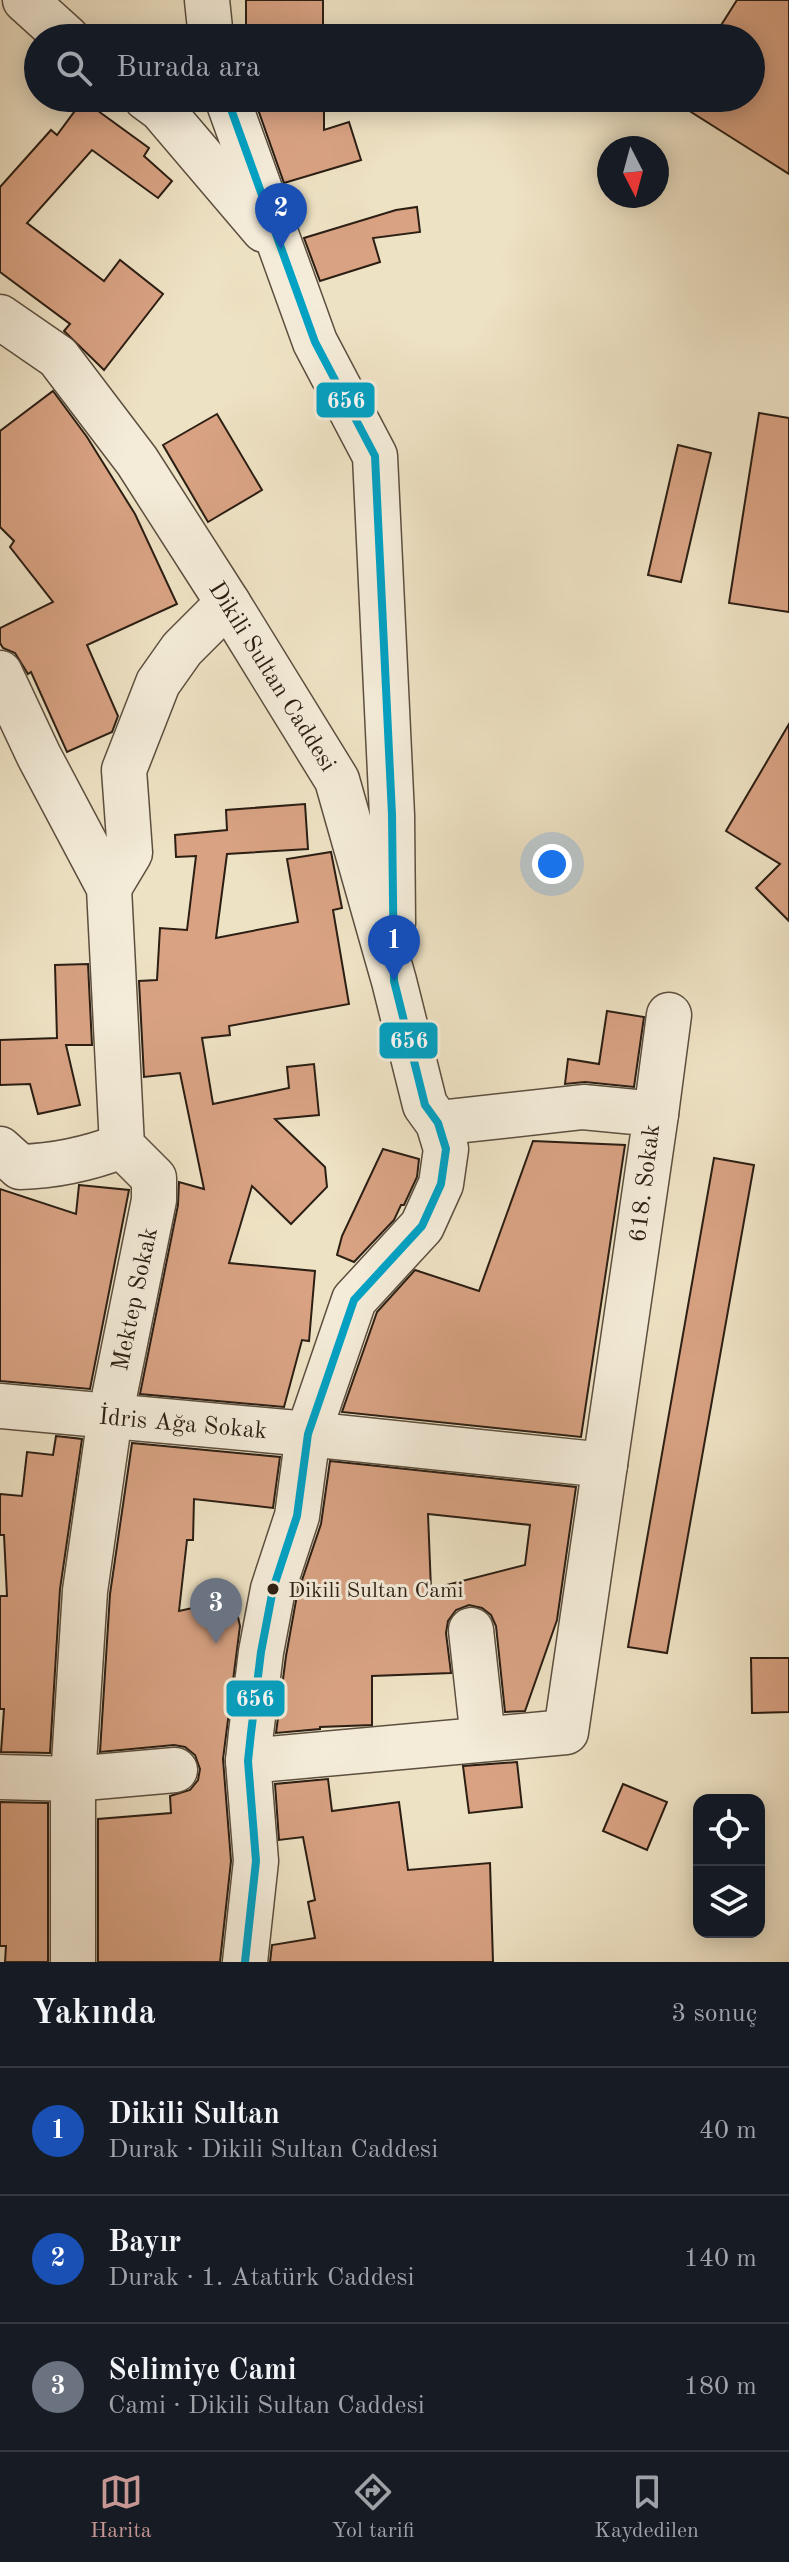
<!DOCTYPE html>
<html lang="tr">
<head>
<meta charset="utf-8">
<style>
	body { margin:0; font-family:"Old Standard TT",serif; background:#20242c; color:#f1f3f6 }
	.controls { position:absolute; right:24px; bottom:24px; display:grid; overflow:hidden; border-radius:16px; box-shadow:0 4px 20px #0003 }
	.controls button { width:72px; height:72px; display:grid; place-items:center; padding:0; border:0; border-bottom:2px solid #363941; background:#171b24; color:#f1f3f6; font:40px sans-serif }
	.compass { position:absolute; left:597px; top:136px; width:72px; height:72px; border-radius:50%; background:#171b24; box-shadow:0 4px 20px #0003; rotate:174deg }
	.you { position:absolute; left:552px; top:864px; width:28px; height:28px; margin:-20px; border:6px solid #fff; border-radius:50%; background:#1a73e8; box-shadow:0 0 0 12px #1a73e833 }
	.badge { display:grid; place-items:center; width:52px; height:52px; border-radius:50%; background:#c59692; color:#fff; font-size:26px; font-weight:700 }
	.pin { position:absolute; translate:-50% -66px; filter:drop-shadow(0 2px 4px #0008) }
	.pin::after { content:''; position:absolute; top:42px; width:28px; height:24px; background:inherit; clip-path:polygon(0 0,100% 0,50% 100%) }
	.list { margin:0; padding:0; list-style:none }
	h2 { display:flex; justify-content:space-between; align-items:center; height:104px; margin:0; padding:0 32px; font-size:34px }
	h2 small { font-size:26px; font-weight:400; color:#9ea1a6 }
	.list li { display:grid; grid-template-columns:52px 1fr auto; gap:24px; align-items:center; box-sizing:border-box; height:128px; padding:0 32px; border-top:2px solid #363941 }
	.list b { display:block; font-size:30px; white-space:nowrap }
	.list p { margin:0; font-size:26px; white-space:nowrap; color:#9ea1a6 }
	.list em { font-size:26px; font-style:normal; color:#9ea1a6 }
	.icon { flex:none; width:44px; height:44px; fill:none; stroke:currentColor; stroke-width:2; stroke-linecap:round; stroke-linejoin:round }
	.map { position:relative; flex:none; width:789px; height:1962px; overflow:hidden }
	.search { position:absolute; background:#171b24; box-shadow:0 4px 20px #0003; left:24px; right:24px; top:24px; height:88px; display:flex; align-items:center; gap:20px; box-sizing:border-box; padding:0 28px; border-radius:44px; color:#9ea1a6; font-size:30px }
	.sheet { height:488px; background:#171b24 }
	nav { display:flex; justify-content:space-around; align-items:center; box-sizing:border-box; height:112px; border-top:2px solid #363941; background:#171b24; font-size:22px; color:#9ea1a6 }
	nav a { display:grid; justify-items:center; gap:4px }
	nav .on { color:#c59692 }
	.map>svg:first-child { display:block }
	.building { fill:#d8a283; stroke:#2b1e13; stroke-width:2; fill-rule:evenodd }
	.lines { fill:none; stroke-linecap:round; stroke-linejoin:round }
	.minor-casing { stroke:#5c4f3f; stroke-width:47 }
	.minor { stroke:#f4ecd9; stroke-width:44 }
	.bus-1-casing { stroke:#f4ecd9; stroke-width:14 }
	.bus-1 { stroke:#02a2c5; stroke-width:8 }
	.bus-dot { fill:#2b1e13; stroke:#f4ecd9; stroke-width:3 }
	.labels { text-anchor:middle; stroke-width:6; stroke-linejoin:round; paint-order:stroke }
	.bus-label { font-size:22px; fill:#2b1e13; stroke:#f4ecd9; text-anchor:start }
	.street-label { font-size:24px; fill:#2b1e13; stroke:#f4ecd9 }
	.line-badge { stroke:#f4ecd9; stroke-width:3 }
	.badge-label { font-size:22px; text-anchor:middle; font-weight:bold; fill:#fff }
</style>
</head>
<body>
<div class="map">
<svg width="789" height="1962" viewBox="0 0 789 1962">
	<rect width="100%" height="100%" fill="#eee2c4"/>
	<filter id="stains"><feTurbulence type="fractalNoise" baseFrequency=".0025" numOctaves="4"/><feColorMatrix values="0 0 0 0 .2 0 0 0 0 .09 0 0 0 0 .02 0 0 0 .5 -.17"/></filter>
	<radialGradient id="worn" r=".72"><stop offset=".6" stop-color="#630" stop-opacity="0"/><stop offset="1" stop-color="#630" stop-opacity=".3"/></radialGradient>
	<!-- building -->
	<g class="building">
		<rect x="246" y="0" width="77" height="38"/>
		<path d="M 737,0 L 789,0 L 789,174 L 669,98 L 751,98 L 751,38 L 713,38 Z"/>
		<path d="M 254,98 L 324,98 L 324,130 L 349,122 L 361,160 L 284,183 Z"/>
		<path d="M 83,100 L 149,148 L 144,156 L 172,181 L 158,198 L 92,150 L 27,223 L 104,281 L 120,260 L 163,294 L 104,370 L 64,331 L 70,324 L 0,272 L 0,187 L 51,130 L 57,135 Z"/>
		<path d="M 417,207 L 420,232 L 373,238 L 380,262 L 320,281 L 304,238 L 396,210 Z"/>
		<path d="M 53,391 L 87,437 L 135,514 L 177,604 L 87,645 L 118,716 L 112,732 L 67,752 L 31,672 L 28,674 L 15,653 L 3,648 L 0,643 L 0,628 L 53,602 L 10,547 L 14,541 L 0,527 L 0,431 Z"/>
		<path d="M 759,413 L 789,418 L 789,612 L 729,603 Z"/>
		<path d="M 217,414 L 262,490 L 208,522 L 163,445 Z"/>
		<path d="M 678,445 L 711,453 L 681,582 L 648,575 Z"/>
		<path d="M 789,724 L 789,921 L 756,888 L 780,864 L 726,831 Z"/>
		<path d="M 305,804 L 308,849 L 227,854 L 216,938 L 298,922 L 287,859 L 331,852 L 342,908 L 333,910 L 349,1004 L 229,1026 L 230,1035 L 202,1038 L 213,1104 L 289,1088 L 287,1067 L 314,1064 L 319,1115 L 275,1119 L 325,1167 L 327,1187 L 291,1224 L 252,1186 L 229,1263 L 315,1271 L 309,1341 L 302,1340 L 284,1407 L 140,1394 L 178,1205 L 179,1182 L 204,1189 L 180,1073 L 144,1077 L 139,981 L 157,980 L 160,928 L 187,930 L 196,856 L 176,857 L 175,835 L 227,830 L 226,810 Z"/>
		<path d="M 88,964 L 92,1045 L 66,1045 L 80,1105 L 38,1114 L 30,1084 L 0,1085 L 0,1040 L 57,1038 L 55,965 Z"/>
		<path d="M 607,1011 L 644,1017 L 634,1087 L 585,1082 L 565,1084 L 568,1059 L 599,1064 Z"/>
		<path d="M 533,1141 L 625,1145 L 581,1437 L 342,1412 L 377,1312 L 415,1270 L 479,1291 Z"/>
		<path d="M 383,1149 L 419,1159 L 417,1177 L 404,1205 L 401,1205 L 394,1220 L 354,1262 L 337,1255 L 342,1236 Z"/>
		<path d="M 714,1158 L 754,1165 L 667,1653 L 628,1647 Z"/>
		<path d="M 79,1185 L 129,1190 L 90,1389 L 0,1381 L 0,1189 L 76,1214 Z"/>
		<path d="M 56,1436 L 82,1439 L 60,1589 L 50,1753 L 1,1752 L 4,1709 L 0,1709 L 0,1596 L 7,1596 L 4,1535 L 0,1535 L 0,1494 L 22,1496 L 27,1452 L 53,1455 Z"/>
		<path d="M 132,1443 L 280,1457 L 273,1508 L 194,1499 L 193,1540 L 187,1540 L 179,1611 L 234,1599 L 240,1626 L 223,1759 L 231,1861 L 220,1962 L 98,1962 L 98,1819 L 171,1813 L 170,1796 L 190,1790 L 198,1780 L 200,1769 L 195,1755 L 185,1747 L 174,1745 L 100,1752 L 110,1594 Z"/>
		<path d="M 330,1461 L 576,1487 L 557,1620 L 525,1711 L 505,1712 L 496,1626 L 491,1615 L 482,1608 L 469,1605 L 456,1610 L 448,1621 L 446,1633 L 451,1673 L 372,1676 L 372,1725 L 320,1727 L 320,1729 L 276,1733 L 286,1656 L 297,1595 L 321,1524 ZM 428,1514 L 530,1525 L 525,1565 L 431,1589 Z"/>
		<path d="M 751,1658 L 789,1658 L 789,1712 L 752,1713 Z"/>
		<path d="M 517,1762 L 522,1807 L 469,1813 L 463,1766 Z"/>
		<path d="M 328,1779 L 332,1811 L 399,1802 L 408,1870 L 490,1863 L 493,1962 L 270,1962 L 272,1945 L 315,1938 L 308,1902 L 315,1900 L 303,1837 L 279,1840 L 275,1784 Z"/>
		<path d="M 623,1784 L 667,1802 L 647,1850 L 603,1831 Z"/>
		<path d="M 0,1802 L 48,1803 L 48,1962 L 5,1962 L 6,1946 L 0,1946 Z"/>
	</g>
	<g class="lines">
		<defs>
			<g id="minor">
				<path d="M 25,0 L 67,38"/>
				<path d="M 207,0 L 211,38"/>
				<path d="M 146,98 L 161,109 L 264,230"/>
				<path d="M 227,98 L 315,342 L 375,456 L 392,815 L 393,923"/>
				<path d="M 0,317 L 58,357 L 137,461 L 228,603 L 337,780 L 394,981 L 425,1105 L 438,1123 L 446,1149 L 441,1184 L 422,1226 L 354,1300 L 308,1434 L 297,1516 L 273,1589 L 261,1652 L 251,1733 L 248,1761 L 256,1861 L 245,1962"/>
				<path d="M 0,673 L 39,756 L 109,888 L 122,1146 L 154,1178 L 154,1200 L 110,1417 L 85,1591 L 73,1779 L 73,1962"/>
				<path d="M 109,888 L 130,853 L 124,770 L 158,683 L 182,649 L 228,603"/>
				<path d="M 656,1114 L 669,1015"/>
				<path d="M 0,1149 L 20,1167 C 56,1166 88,1159 122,1146"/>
				<path d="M 0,1406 L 308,1434 L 605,1465"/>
				<path d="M 471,1630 L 483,1739"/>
				<path d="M 248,1761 L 566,1732 L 656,1114 L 583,1107 L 438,1123"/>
				<path d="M 0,1777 L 73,1779 L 175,1770"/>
			</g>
		</defs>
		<!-- minor casing -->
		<use href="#minor" class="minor-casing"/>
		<!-- minor -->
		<use href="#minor" class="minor"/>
		<defs>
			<path id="bus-1" d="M 227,98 L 315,342 L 375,456 L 392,815 L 394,981 L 425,1105 L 438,1123 L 446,1149 L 441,1184 L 422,1226 L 354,1300 L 308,1434 L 297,1516 L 273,1589 L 261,1652 L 251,1733 L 248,1761 L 256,1861 L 245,1962"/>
		</defs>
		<!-- bus-1 casing -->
		<use href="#bus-1" class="bus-1-casing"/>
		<!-- bus-1 -->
		<use href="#bus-1" class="bus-1"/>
	</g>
	<!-- markers -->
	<circle class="bus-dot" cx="273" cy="1589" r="7"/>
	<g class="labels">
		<!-- bus labels -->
		<g class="bus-label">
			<text x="288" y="1597">Dikili Sultan Cami</text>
		</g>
		<!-- street labels -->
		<g class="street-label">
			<text transform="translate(273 676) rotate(58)" y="8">Dikili Sultan Caddesi</text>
			<text transform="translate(644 1183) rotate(-83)" y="8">618. Sokak</text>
			<text transform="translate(134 1299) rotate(-78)" y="8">Mektep Sokak</text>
			<text transform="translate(183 1423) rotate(5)" y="8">İdris Ağa Sokak</text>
		</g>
	</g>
	<g class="line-badge">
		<rect x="315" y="381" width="61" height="38" rx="8" fill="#02a2c5"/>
		<rect x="378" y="1021" width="61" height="39" rx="8" fill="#02a2c5"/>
		<rect x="225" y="1679" width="61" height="39" rx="8" fill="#02a2c5"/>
	</g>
	<g class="badge-label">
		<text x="346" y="408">656</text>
		<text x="409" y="1048">656</text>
		<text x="255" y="1706">656</text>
	</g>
	<rect width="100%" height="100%" filter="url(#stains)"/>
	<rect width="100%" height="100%" fill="url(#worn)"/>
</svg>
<div class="controls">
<button><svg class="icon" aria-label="locate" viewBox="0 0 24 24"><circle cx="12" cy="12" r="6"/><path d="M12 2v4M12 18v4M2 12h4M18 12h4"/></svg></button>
<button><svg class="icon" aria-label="layers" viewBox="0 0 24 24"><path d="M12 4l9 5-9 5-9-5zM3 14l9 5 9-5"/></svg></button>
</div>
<svg class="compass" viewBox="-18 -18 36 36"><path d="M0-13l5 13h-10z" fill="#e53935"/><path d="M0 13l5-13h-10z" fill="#9ea1a6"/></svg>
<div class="you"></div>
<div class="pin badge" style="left:394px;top:981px;background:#1a4fb4">1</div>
<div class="pin badge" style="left:281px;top:249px;background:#1a4fb4">2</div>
<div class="pin badge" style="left:216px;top:1644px;background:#6b7280">3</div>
<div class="search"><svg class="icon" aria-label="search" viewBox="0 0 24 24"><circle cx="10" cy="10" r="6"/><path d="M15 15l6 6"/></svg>Burada ara</div>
</div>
<section class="sheet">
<h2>Yakında<small>3 sonuç</small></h2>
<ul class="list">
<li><span class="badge" style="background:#1a4fb4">1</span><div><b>Dikili Sultan</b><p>Durak · Dikili Sultan Caddesi</p></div><em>40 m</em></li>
<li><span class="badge" style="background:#1a4fb4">2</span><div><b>Bayır</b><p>Durak · 1. Atatürk Caddesi</p></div><em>140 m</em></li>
<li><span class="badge" style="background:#6b7280">3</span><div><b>Selimiye Cami</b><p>Cami · Dikili Sultan Caddesi</p></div><em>180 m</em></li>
</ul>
</section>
<nav>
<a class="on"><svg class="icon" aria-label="map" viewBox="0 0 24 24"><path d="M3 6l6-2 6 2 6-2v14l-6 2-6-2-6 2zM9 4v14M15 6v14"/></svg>Harita</a>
<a><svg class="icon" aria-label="directions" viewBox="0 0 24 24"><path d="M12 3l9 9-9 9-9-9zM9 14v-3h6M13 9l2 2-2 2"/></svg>Yol tarifi</a>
<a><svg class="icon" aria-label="saved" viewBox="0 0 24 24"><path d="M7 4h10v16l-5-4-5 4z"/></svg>Kaydedilen</a>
</nav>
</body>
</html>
